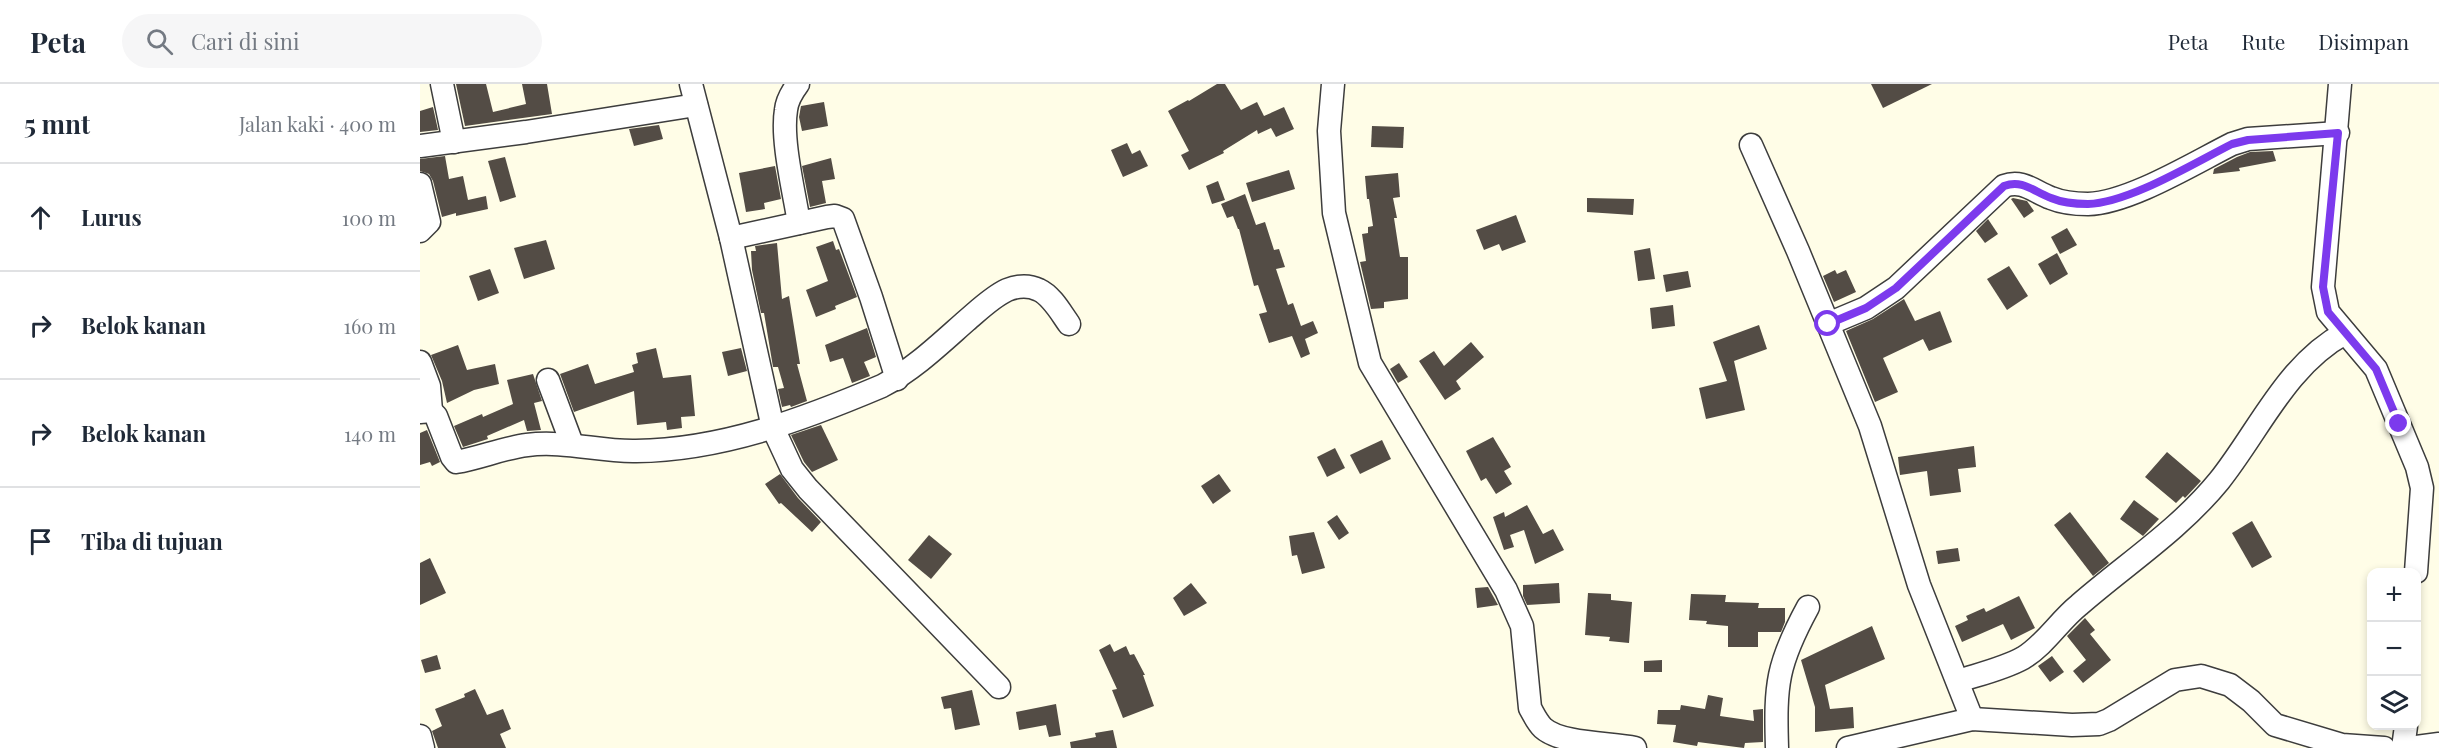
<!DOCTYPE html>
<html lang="id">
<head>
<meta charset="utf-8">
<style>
	body { margin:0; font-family:"Playfair Display",serif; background:#f6f6f7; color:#1f2937 }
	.controls { position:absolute; right:18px; bottom:18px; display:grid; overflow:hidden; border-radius:12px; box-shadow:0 3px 9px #0003 }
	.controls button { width:54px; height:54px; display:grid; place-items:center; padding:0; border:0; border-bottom:2px solid #e0e1e3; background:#fff; color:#1f2937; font:30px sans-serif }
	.stop { position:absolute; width:18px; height:18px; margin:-14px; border:4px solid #7c3aed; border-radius:50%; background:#fff }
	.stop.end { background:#7c3aed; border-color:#fff; box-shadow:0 2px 6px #0008 }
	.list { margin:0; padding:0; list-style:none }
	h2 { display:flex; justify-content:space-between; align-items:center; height:78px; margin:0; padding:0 24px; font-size:26px }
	h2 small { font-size:20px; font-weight:400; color:#747a83 }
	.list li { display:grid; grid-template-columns:39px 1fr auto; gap:18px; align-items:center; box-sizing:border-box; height:108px; padding:0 24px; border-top:2px solid #e0e1e3 }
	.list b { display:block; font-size:22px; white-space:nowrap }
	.list em { font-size:20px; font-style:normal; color:#747a83 }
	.icon { flex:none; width:33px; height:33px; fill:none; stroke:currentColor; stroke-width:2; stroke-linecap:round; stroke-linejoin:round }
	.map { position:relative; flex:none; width:2019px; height:664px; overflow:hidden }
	header { display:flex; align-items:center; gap:36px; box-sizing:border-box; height:84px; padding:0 30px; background:#fff; border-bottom:2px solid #e0e1e3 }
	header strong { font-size:28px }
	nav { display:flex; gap:33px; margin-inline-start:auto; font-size:21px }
	.search { width:420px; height:54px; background:#f6f6f7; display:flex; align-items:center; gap:15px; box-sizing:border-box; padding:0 21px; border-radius:33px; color:#747a83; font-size:22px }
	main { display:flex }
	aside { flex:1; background:#fff }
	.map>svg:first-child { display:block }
	.building { fill:#534c45 }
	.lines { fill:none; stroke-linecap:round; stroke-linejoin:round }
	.minor-casing { stroke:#3d3d3d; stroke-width:25 }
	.minor { stroke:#fff; stroke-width:22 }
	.route { stroke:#7c3aed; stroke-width:8 }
</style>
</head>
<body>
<header>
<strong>Peta</strong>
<div class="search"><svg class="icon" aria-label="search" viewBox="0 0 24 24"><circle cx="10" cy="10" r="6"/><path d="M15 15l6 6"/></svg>Cari di sini</div>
<nav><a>Peta</a><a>Rute</a><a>Disimpan</a></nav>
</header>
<main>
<aside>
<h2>5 mnt<small>Jalan kaki · 400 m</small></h2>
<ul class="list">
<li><svg class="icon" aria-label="ahead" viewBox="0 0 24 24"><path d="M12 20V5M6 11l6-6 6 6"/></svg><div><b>Lurus</b></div><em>100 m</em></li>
<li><svg class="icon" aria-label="right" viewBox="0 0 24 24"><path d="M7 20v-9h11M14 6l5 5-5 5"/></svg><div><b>Belok kanan</b></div><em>160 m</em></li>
<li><svg class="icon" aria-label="right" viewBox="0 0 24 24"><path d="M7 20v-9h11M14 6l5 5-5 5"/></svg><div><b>Belok kanan</b></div><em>140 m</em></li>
<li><svg class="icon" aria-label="arrive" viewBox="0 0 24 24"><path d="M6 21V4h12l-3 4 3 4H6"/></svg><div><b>Tiba di tujuan</b></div></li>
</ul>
</aside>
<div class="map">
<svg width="2019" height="664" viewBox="0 0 2019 664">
	<rect width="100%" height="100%" fill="#fffde7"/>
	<!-- building -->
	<g class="building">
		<path d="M 36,0 L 66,0 L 73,28 L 106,20 L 102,0 L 127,0 L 132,30 L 45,42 Z"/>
		<path d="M 797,0 L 805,0 L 821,26 L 837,18 L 844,32 L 864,23 L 874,45 L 856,53 L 851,44 L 838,50 L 837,46 L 803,67 L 804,69 L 769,86 L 761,71 L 769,67 L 748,27 L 768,16 L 769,17 Z"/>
		<path d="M 1451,0 L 1512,0 L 1463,24 Z"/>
		<path d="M 404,18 L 408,42 L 382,47 L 379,33 L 381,22 Z"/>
		<path d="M 13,23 L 18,46 L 0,48 L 0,27 Z"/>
		<path d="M 239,41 L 243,55 L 214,62 L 209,45 Z"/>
		<path d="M 952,42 L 984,43 L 983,64 L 951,63 Z"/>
		<path d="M 707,59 L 712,70 L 720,66 L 728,82 L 703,93 L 691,66 Z"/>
		<path d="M 1853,67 L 1856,77 L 1819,84 L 1820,87 L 1793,90 L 1794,85 L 1817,73 L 1830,68 Z"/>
		<path d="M 25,72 L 29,95 L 43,92 L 48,116 L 66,112 L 68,125 L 36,132 L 36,129 L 22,133 L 13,97 L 9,90 L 0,87 L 0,75 Z"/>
		<path d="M 85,73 L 96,113 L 80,118 L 68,77 Z"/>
		<path d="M 411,74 L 415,95 L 402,97 L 406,119 L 390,123 L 382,82 Z"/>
		<path d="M 355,82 L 361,115 L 344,119 L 345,125 L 326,128 L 319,89 Z"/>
		<path d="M 869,86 L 875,105 L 832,118 L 826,99 Z"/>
		<path d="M 978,89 L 980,113 L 973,114 L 977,134 L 974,134 L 980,173 L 988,173 L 988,215 L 964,218 L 964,224 L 951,225 L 940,178 L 946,177 L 942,150 L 948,149 L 948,143 L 953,142 L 949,115 L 947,115 L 945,92 Z"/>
		<path d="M 798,97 L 805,116 L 792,120 L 786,102 Z"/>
		<path d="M 825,110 L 836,141 L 845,138 L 854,166 L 859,165 L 865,183 L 856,185 L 868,221 L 873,219 L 881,242 L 893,237 L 898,249 L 885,255 L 890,270 L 881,274 L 872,252 L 849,259 L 839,230 L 847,228 L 838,201 L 834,202 L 819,145 L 818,145 L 813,132 L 807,134 L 801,120 Z"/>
		<path d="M 1167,114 L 1214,115 L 1213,131 L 1167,128 Z"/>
		<path d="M 1593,114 L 1607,117 L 1614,127 L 1604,134 L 1591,115 Z"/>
		<path d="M 1096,131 L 1106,158 L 1082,167 L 1079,160 L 1064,166 L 1056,146 Z"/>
		<path d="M 1568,135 L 1578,150 L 1565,159 L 1556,147 Z"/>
		<path d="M 1647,144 L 1657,161 L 1640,170 L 1631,153 Z"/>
		<path d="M 126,156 L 135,185 L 104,195 L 94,164 Z"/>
		<path d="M 413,157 L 416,166 L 419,165 L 437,213 L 415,222 L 416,225 L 396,233 L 386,206 L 408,197 L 396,163 Z"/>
		<path d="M 357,159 L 362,215 L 369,212 L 380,280 L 377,280 L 387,317 L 371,323 L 370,321 L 362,323 L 358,305 L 364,304 L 358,283 L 353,283 L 344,229 L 341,229 L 332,186 L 331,167 L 336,167 L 335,162 Z"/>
		<path d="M 1230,164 L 1235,195 L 1218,197 L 1214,167 Z"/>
		<path d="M 1637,169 L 1648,190 L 1630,201 L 1618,180 Z"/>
		<path d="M 1589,182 L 1608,212 L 1587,226 L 1567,195 Z"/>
		<path d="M 70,185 L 79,209 L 58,217 L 49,192 Z"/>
		<path d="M 1415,186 L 1417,190 L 1426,186 L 1436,208 L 1414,218 L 1403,192 Z"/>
		<path d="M 1268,187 L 1271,203 L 1246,208 L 1243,191 Z"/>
		<path d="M 1484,215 L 1495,237 L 1520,227 L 1532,258 L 1509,267 L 1503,255 L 1463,274 L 1478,308 L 1455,318 L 1426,247 L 1453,235 Z"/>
		<path d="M 1253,221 L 1255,242 L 1232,245 L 1230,224 Z"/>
		<path d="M 1339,241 L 1347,265 L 1314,277 L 1325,326 L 1286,335 L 1279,304 L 1307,297 L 1293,258 Z"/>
		<path d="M 447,244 L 456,273 L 444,278 L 450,292 L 432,299 L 423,274 L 410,278 L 405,261 Z"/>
		<path d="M 1051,258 L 1064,273 L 1036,297 L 1041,305 L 1025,316 L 999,277 L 1014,267 L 1024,282 Z"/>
		<path d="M 38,261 L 47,286 L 75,280 L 79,300 L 54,306 L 27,319 L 22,297 L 11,271 Z"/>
		<path d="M 236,264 L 243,294 L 271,291 L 275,332 L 261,333 L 262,344 L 247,346 L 246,338 L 217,341 L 214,307 L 154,328 L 140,290 L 168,280 L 175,300 L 214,288 L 212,281 L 218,279 L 216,269 Z"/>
		<path d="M 321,264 L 327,287 L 308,292 L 302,268 Z"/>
		<path d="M 979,279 L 988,293 L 978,299 L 970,285 Z"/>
		<path d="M 113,290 L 122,317 L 114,319 L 121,346 L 107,347 L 104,336 L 67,352 L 68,355 L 43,363 L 34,342 L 62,330 L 63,333 L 93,320 L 87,296 Z"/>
		<path d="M 401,341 L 418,376 L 392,388 L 384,378 L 371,351 Z"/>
		<path d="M 7,346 L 20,378 L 12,382 L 10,378 L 0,381 L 0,349 Z"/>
		<path d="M 1073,353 L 1091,383 L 1084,387 L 1092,400 L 1076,410 L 1066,394 L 1061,397 L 1046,367 Z"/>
		<path d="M 962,356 L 971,375 L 940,390 L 930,371 Z"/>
		<path d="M 1554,362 L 1556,383 L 1538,385 L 1541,408 L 1510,412 L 1507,387 L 1480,391 L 1478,373 Z"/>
		<path d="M 915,364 L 925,384 L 907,393 L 897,373 Z"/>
		<path d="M 1747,368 L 1781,397 L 1765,414 L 1763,412 L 1756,419 L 1725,393 Z"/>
		<path d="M 360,390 L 378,414 L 401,438 L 392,448 L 361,419 L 359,420 L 345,400 Z"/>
		<path d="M 799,390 L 811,407 L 793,420 L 781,402 Z"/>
		<path d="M 1714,416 L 1739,435 L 1723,452 L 1700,435 Z"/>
		<path d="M 1107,421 L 1123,450 L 1133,445 L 1144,466 L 1115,480 L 1104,446 L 1090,451 L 1094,463 L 1084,466 L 1073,433 L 1084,428 L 1085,433 Z"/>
		<path d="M 1650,428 L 1689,479 L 1673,492 L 1634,441 Z"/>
		<path d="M 917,431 L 929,449 L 919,456 L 907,438 Z"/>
		<path d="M 1832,437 L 1852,473 L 1832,484 L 1812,449 Z"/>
		<path d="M 894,448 L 905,484 L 882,490 L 877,471 L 872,472 L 869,452 Z"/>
		<path d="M 509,451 L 532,470 L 511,495 L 488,476 Z"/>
		<path d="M 1538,464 L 1540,477 L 1518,480 L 1516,467 Z"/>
		<path d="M 10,474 L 26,509 L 0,521 L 0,479 Z"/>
		<path d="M 771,499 L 787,519 L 764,532 L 753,514 Z"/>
		<path d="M 1139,499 L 1140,519 L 1107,521 L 1103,512 L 1103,501 Z"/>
		<path d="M 1068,503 L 1078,521 L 1057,524 L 1055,504 Z"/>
		<path d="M 1168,509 L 1191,510 L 1191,516 L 1212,518 L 1209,559 L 1189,557 L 1190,553 L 1165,551 Z"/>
		<path d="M 1271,510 L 1306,511 L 1305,518 L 1339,519 L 1338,524 L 1365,524 L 1365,538 L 1361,548 L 1338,548 L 1338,563 L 1308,563 L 1308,542 L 1286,540 L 1287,537 L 1269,536 Z"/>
		<path d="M 1599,512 L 1615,544 L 1591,556 L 1583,540 L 1542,558 L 1535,542 L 1548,536 L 1546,532 L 1564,524 L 1566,528 Z"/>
		<path d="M 1665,534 L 1675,546 L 1670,550 L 1691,576 L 1663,599 L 1653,587 L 1666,576 L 1647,552 Z"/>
		<path d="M 1452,542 L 1465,575 L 1405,601 L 1410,625 L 1433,623 L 1434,644 L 1395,648 L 1395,623 L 1381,576 Z"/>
		<path d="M 690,560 L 694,568 L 706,562 L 710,571 L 714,570 L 725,591 L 723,591 L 734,622 L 703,634 L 692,606 L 697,605 L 679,566 Z"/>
		<path d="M 17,571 L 21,585 L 5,589 L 1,576 Z"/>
		<path d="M 1632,572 L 1644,588 L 1630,598 L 1618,582 Z"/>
		<path d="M 1242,576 L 1242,588 L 1224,588 L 1224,577 Z"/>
		<path d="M 55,605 L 67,631 L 83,625 L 91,645 L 80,650 L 86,664 L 18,664 L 12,647 L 22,642 L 15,625 L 45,613 L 44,610 Z"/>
		<path d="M 552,606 L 560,641 L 535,646 L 531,624 L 524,625 L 521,613 Z"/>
		<path d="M 1288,611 L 1303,614 L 1300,632 L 1334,637 L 1333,626 L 1343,625 L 1343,658 L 1325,659 L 1324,664 L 1278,658 L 1277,662 L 1253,658 L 1256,641 L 1237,640 L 1238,626 L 1260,626 L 1261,621 L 1285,625 Z"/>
		<path d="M 636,620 L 641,651 L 629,653 L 626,641 L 599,646 L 596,628 Z"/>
		<path d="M 693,646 L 697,664 L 651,664 L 650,658 L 676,653 L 675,649 Z"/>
	</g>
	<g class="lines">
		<defs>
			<g id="minor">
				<path d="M 22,0 L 34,58"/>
				<path d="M 271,0 L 311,154 L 353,344 L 372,385 L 388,405 L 579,603"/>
				<path d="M 378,0 C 372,8 367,16 366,26 C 361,56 374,107 379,139"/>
				<path d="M 913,0 L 909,47 L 914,129 L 950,279 L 1086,506 L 1102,542 L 1110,624 C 1114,631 1117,638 1123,644 C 1141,660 1190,659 1215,664"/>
				<path d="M 1920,0 L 1903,203 L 1908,228 L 1956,285 L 1997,383 L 2002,404 L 1996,488"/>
				<path d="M 1331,61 L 1378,167 L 1450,342 L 1499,501 L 1552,635"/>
				<path d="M 0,62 L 106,48 L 276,21"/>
				<path d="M 0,100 L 9,138 L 0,147"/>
				<path d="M 311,154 L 407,133 L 415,132 L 423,135 L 451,213 L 477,295"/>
				<path d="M 1408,240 L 1446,224 L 1476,204 L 1584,102 C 1603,95 1614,108 1631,114 C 1643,119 1655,120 1668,120 C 1709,119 1774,79 1812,60 L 1828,55 L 1918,49"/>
				<path d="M 0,278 L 9,302 L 11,327"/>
				<path d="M 128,296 L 152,360"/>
				<path d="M 0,328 L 11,327 L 16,332 L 32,373 L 36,378 C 60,374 83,364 107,361 C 144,356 180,368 216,367 C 302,366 384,335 462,302 C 493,286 520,260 546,237 C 559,226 572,213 587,206 C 597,202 609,201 619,206 C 632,212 641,229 649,240"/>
				<path d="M 1538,597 C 1560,590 1583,585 1603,574 C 1625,561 1639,537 1659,521 C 1706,480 1759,446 1799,397 C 1839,347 1866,281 1925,249"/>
				<path d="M 0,652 L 3,664"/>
				<path d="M 1357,664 C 1355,600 1357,580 1388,523"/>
				<path d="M 1428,664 L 1552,635 L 1652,641 L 1679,640 L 1689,636 L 1755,596 L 1781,592 L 1810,601 L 1831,617 L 1855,641 L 1922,661 L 1964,664"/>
				<path d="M 1983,664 L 1986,642"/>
				<path d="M 1989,664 L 2019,660"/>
			</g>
		</defs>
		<!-- minor casing -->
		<use href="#minor" class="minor-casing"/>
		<!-- minor -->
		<use href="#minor" class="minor"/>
	</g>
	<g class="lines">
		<!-- route -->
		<path class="route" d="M 1408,240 L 1446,224 L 1476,204 L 1584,102 C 1603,95 1614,108 1631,114 C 1643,119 1655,120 1668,120 C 1709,119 1774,79 1812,60 L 1828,56 L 1918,49 L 1903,203 L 1908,228 L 1956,285 L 1979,340"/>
	</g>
</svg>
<div class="controls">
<button>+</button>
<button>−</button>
<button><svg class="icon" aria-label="layers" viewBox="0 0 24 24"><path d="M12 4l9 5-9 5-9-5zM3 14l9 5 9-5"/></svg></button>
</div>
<div class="stop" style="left:1408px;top:240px"></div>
<div class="stop end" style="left:1979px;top:340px"></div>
</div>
</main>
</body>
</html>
